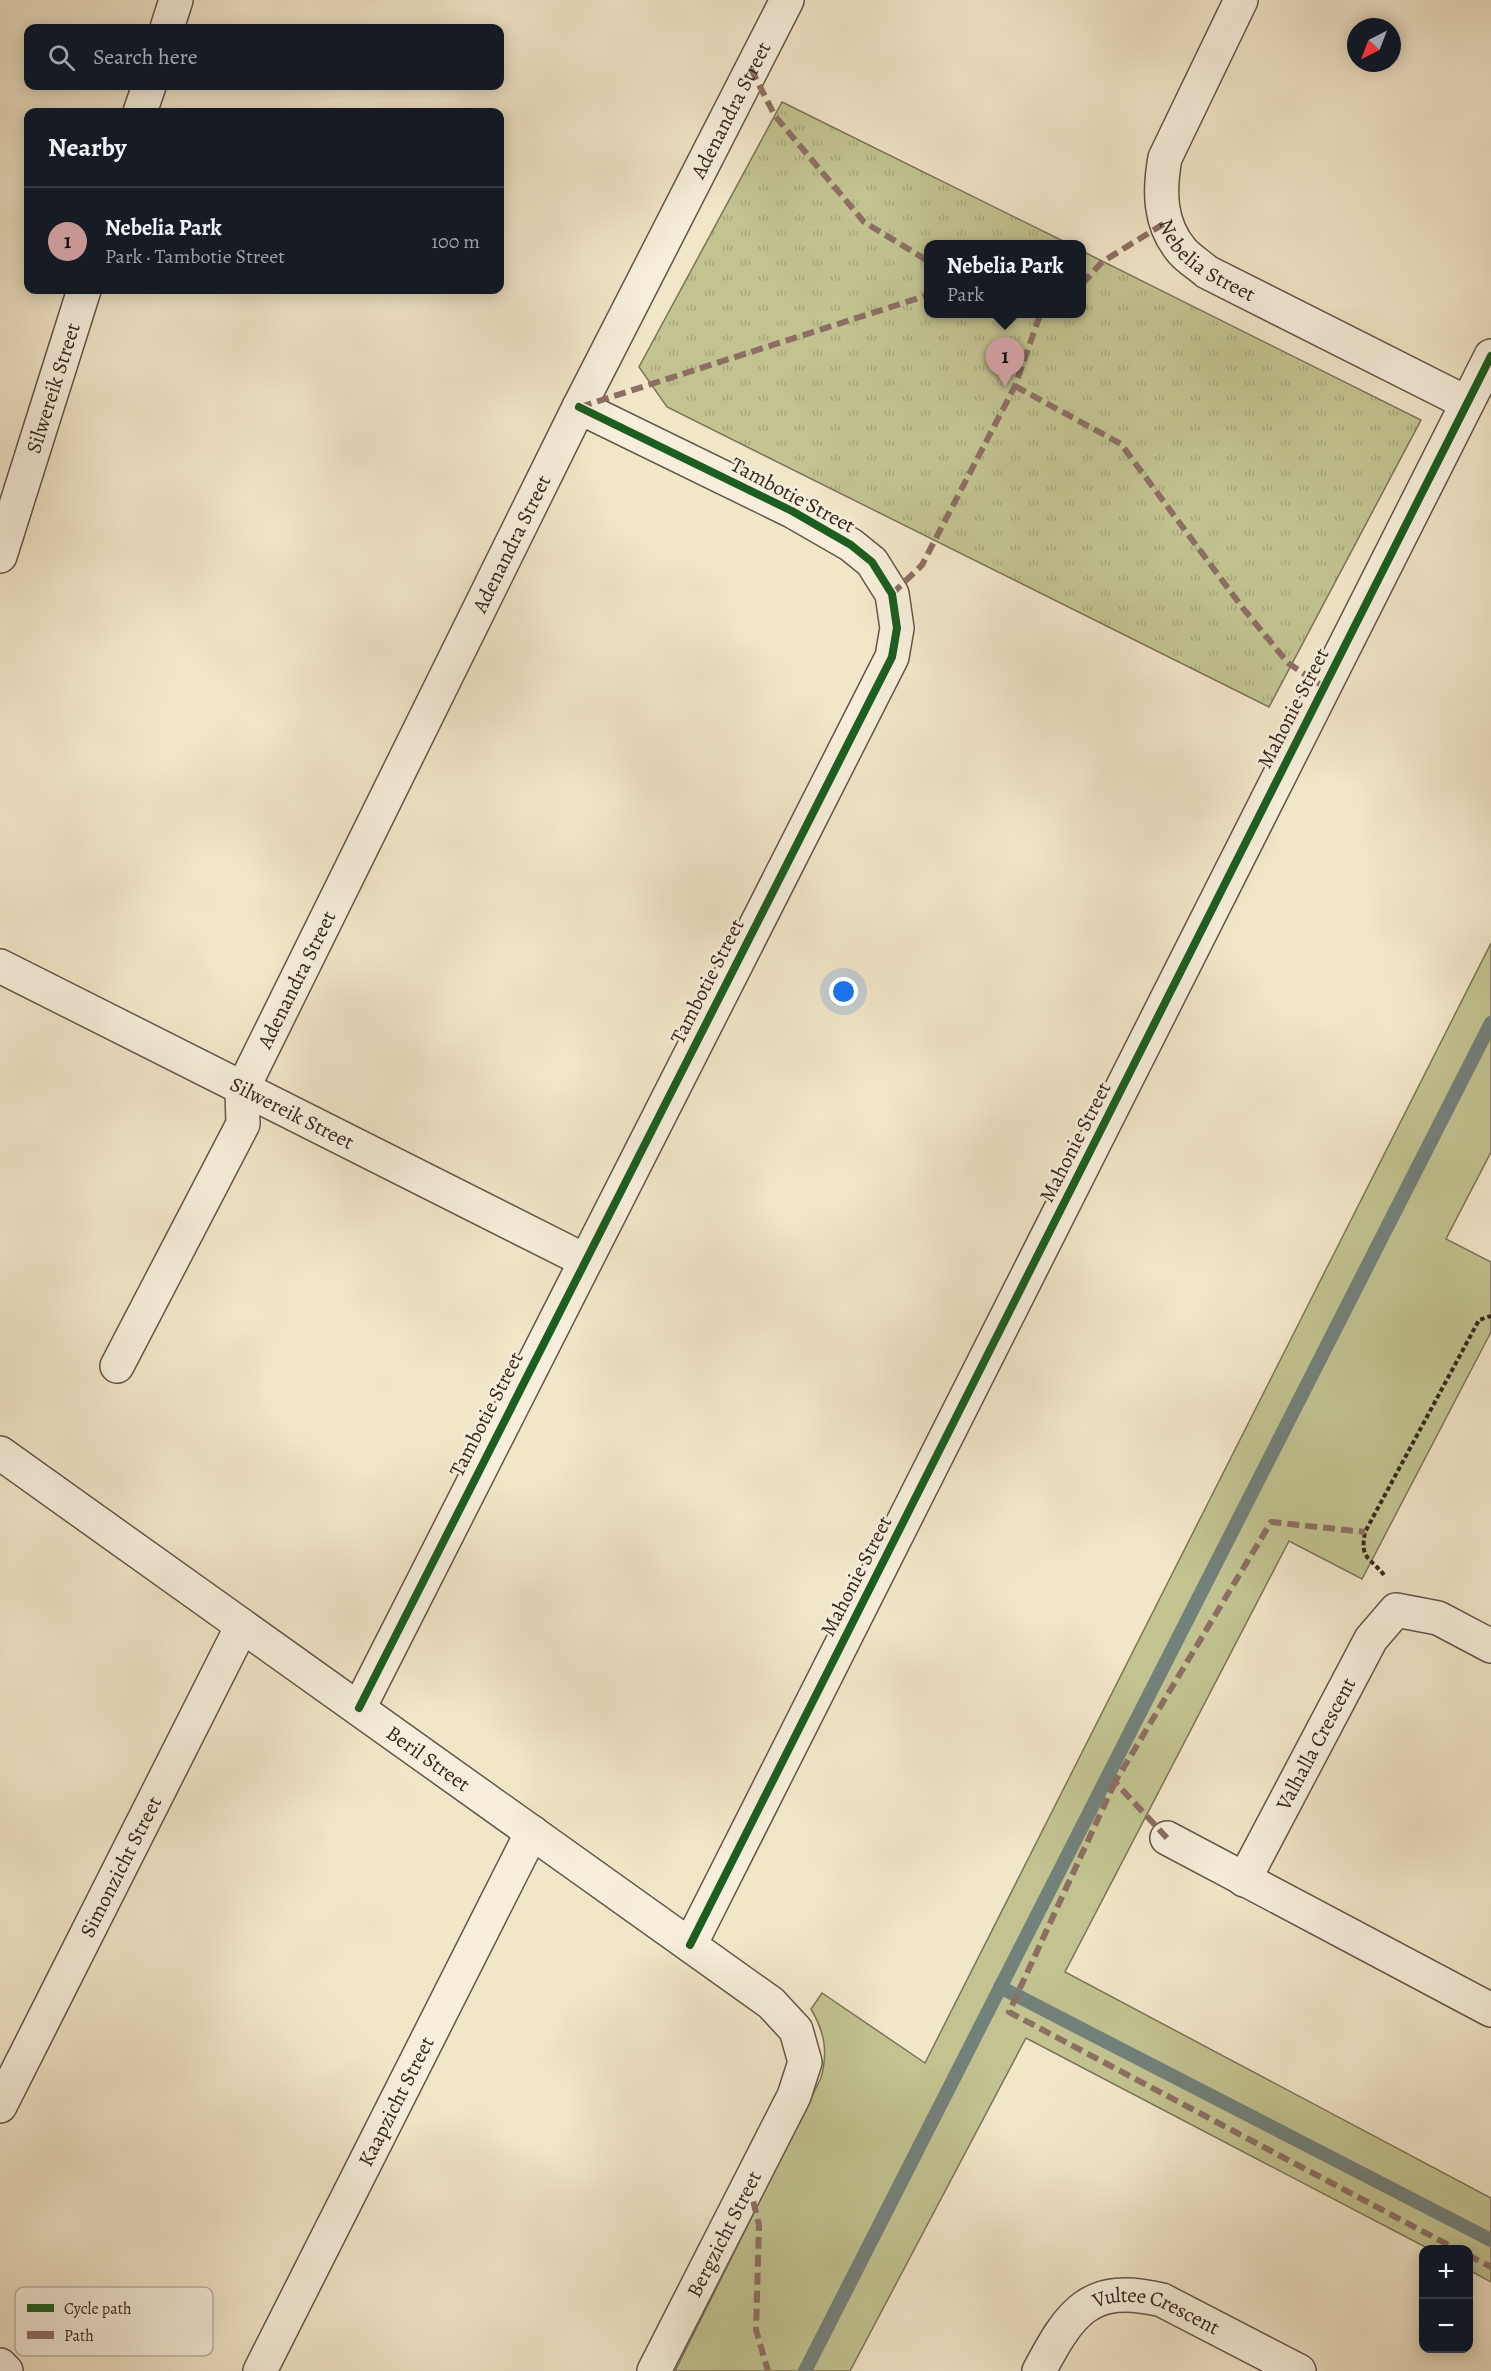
<!DOCTYPE html>
<html lang="en">
<head>
<meta charset="utf-8">
<style>
	body { margin:0; font-family:Alegreya,serif; background:#20242c; color:#f1f3f6 }
	.controls { position:absolute; right:18px; bottom:18px; display:grid; overflow:hidden; border-radius:12px; box-shadow:0 3px 15px #0003 }
	.controls button { width:54px; height:54px; display:grid; place-items:center; padding:0; border:0; border-bottom:2px solid #363941; background:#171b24; color:#f1f3f6; font:30px sans-serif }
	.compass { position:absolute; left:1347px; top:18px; width:54px; height:54px; border-radius:50%; background:#171b24; box-shadow:0 3px 15px #0003; rotate:222deg }
	.you { position:absolute; left:844px; top:992px; width:21px; height:21px; margin:-15px; border:4px solid #fff; border-radius:50%; background:#1a73e8; box-shadow:0 0 0 9px #1a73e833 }
	.badge { display:grid; place-items:center; width:39px; height:39px; border-radius:50%; background:#c59692; color:#111; font-size:20px; font-weight:700 }
	.pin { position:absolute; translate:-50% -50px; filter:drop-shadow(0 2px 3px #0008) }
	.pin::after { content:''; position:absolute; top:32px; width:21px; height:18px; background:inherit; clip-path:polygon(0 0,100% 0,50% 100%) }
	.popup { position:absolute; left:924px; top:240px; width:162px; height:78px; box-sizing:border-box; display:grid; place-content:center; border-radius:12px; background:#171b24; filter:drop-shadow(0 2px 4px #0005); font-size:20px; white-space:nowrap; color:#9ea1a6 }
	.popup b { font-size:22px; color:#f1f3f6 }
	.popup::after { content:''; position:absolute; left:50%; top:100%; margin-left:-12px; border:12px solid transparent; border-top-color:#171b24 }
	.list { margin:0; padding:0; list-style:none }
	h2 { display:flex; justify-content:space-between; align-items:center; height:78px; margin:0; padding:0 24px; font-size:26px }
	h2 small { font-size:20px; font-weight:400; color:#9ea1a6 }
	.list li { display:grid; grid-template-columns:39px 1fr auto; gap:18px; align-items:center; box-sizing:border-box; height:108px; padding:0 24px; border-top:2px solid #363941 }
	.list b { display:block; font-size:22px; white-space:nowrap }
	.list p { margin:0; font-size:20px; white-space:nowrap; color:#9ea1a6 }
	.list em { font-size:20px; font-style:normal; color:#9ea1a6 }
	.icon { flex:none; width:33px; height:33px; fill:none; stroke:currentColor; stroke-width:2; stroke-linecap:round; stroke-linejoin:round }
	.map { position:relative; flex:none; width:1491px; height:2371px; overflow:hidden }
	.search { position:absolute; background:#171b24; box-shadow:0 3px 15px #0003; left:24px; top:24px; width:480px; height:66px; display:flex; align-items:center; gap:15px; box-sizing:border-box; padding:0 21px; border-radius:12px; color:#9ea1a6; font-size:22px }
	.panel { position:absolute; background:#171b24; box-shadow:0 3px 15px #0003; left:24px; top:108px; width:480px; height:186px; border-radius:12px }
	.map>svg:first-child { display:block }
	.grass { fill:#c2c391; stroke:#7c7457; stroke-width:1.5 }
	.park { fill:url(#park-tufts); stroke:#7c7457; stroke-width:1.5 }
	.lines { fill:none; stroke-linecap:round; stroke-linejoin:round }
	.stream { stroke:#73817b; stroke-width:14 }
	.minor-casing { stroke:#655548; stroke-width:36 }
	.path { stroke:#36251d; stroke-width:4; stroke-dasharray:4.5 3; stroke-linecap:butt }
	.minor { stroke:#f7efdc; stroke-width:33 }
	.quiet { stroke:#8d6e63; stroke-width:6; stroke-dasharray:12 6; stroke-linecap:butt }
	.cycleway-casing { stroke:#f7efdc; stroke-width:11 }
	.cycleway { stroke:#1b5e20; stroke-width:8 }
	.labels { text-anchor:middle; stroke-width:5; stroke-linejoin:round; paint-order:stroke }
	.street-label { font-size:21px; fill:#36251d; stroke:#f7efdc }
	.key { fill:#f7efdc; stroke:#bdb2a3; stroke-width:1.5 }
	.key-label { font-size:16px; fill:#36251d }
</style>
</head>
<body>
<div class="map">
<svg width="1491" height="2371" viewBox="0 0 1491 2371">
	<defs>
		<pattern id="park-tufts" width="24" height="20" patternUnits="userSpaceOnUse" patternTransform="scale(1.5)"><rect width="24" height="20" fill="#c2c391"/><path d="M3 7l-1-3M5 7V3M7 7l1-3M15 17l-1-3M17 17v-4M19 17l1-3" fill="none" stroke="#a7a77d"/></pattern>
	</defs>
	<rect width="100%" height="100%" fill="#f2e6c9"/>
	<filter id="stains"><feTurbulence type="fractalNoise" baseFrequency=".00333" numOctaves="4"/><feColorMatrix values="0 0 0 0 .2 0 0 0 0 .09 0 0 0 0 .02 0 0 0 .5 -.17"/></filter>
	<radialGradient id="worn" r=".72"><stop offset=".6" stop-color="#630" stop-opacity="0"/><stop offset="1" stop-color="#630" stop-opacity=".3"/></radialGradient>
	<!-- grass -->
	<path class="grass" d="M 1491,943 L 1491,1152 L 1446,1239 L 1491,1262 L 1491,1332 L 1362,1579 L 1289,1541 L 1065,1972 L 1491,2198 L 1491,2282 L 1469,2270 L 1468,2250 L 1429,2249 L 1026,2038 L 850,2371 L 675,2371 L 821,2078 C 828,2052 825,2033 811,2009 L 822,1993 L 925,2063 Z"/>
	<!-- park -->
	<path class="park" d="M 782,102 L 1069,244 L 928,244 L 928,314 L 1082,314 L 1082,251 L 1421,420 L 1269,707 L 667,407 L 639,367 Z"/>
	<g class="lines">
		<!-- stream -->
		<g class="stream">
			<path d="M 1000,1987 L 1491,2240"/>
			<path d="M 805,2371 L 1491,1023"/>
		</g>
		<defs>
			<g id="minor">
				<path id="s1" d="M 1241,0 L 1165,158 C 1159,191 1159,224 1182,251 C 1189,259 1199,265 1207,272 L 1467,403"/>
				<path d="M 167,28 L 176,0"/>
				<path d="M 140,112 L 149,86"/>
				<path id="s2" d="M 0,556 L 84,290"/>
				<path id="s3" d="M 0,966 L 584,1260"/>
				<path id="s4" d="M 117,1366 L 243,1124 L 242,1090 L 579,407 L 787,0"/>
				<path id="s5" d="M 0,1453 L 771,2003 L 796,2030 L 805,2062 L 794,2096 L 654,2371"/>
				<path d="M 359,1708 L 892,657 L 897,628 L 892,594 L 872,562 L 851,545 L 792,511 L 579,407"/>
				<path d="M 1167,1838 L 1491,2010"/>
				<path id="s6" d="M 1244,1880 L 1371,1639 L 1396,1610 L 1438,1618 L 1491,1646"/>
				<path d="M 690,1945 L 1491,356"/>
				<path id="s7" d="M 0,2106 L 242,1626"/>
				<path d="M 0,2365 L 6,2371"/>
				<path id="s8" d="M 260,2371 L 532,1832"/>
				<path id="s9" d="M 1039,2371 C 1070,2313 1089,2282 1162,2300 L 1299,2371"/>
			</g>
		</defs>
		<!-- minor casing -->
		<use href="#minor" class="minor-casing"/>
		<!-- path -->
		<path class="path" d="M 1384,1575 C 1369,1556 1360,1560 1365,1532 L 1479,1320 L 1491,1316"/>
		<!-- minor -->
		<use href="#minor" class="minor"/>
		<!-- quiet -->
		<g class="quiet">
			<path d="M 751,69 L 775,116 L 864,222 L 928,261"/>
			<path d="M 1082,284 L 1102,262 L 1165,223"/>
			<path d="M 1015,386 L 1121,444 L 1242,607 L 1288,663 L 1324,687"/>
			<path d="M 580,407 L 928,295"/>
			<path d="M 892,594 L 922,565 L 1015,386 L 1040,315"/>
			<path d="M 1115,1782 L 1009,2012 L 1458,2250"/>
			<path d="M 1167,1838 L 1115,1782 L 1271,1522 L 1365,1532"/>
			<path d="M 749,2184 L 759,2225 L 756,2330 L 768,2371"/>
			<path d="M 1468,2255 L 1491,2267"/>
		</g>
		<defs>
			<g id="cycleway">
				<path d="M 359,1708 L 892,657 L 897,628 L 892,594 L 872,562 L 851,545 L 792,511 L 579,407"/>
				<path d="M 690,1945 L 1491,356"/>
			</g>
		</defs>
		<!-- cycleway casing -->
		<use href="#cycleway" class="cycleway-casing"/>
		<!-- cycleway -->
		<use href="#cycleway" class="cycleway"/>
	</g>
	<g class="labels">
		<!-- street labels -->
		<g class="street-label">
			<text dy="7" stroke="none"><textPath href="#s4" startOffset="1402">Adenandra Street</textPath></text>
			<text dy="7" stroke="none"><textPath href="#s1" startOffset="298">Nebelia Street</textPath></text>
			<text dy="7" stroke="none"><textPath href="#s2" startOffset="176">Silwereik Street</textPath></text>
			<text transform="translate(793 495) rotate(28)" y="7">Tambotie Street</text>
			<text dy="7" stroke="none"><textPath href="#s4" startOffset="916">Adenandra Street</textPath></text>
			<text transform="translate(1293 708) rotate(-63)" y="7">Mahonie Street</text>
			<text dy="7" stroke="none"><textPath href="#s4" startOffset="430">Adenandra Street</textPath></text>
			<text transform="translate(707 981) rotate(-63)" y="7">Tambotie Street</text>
			<text dy="7" stroke="none"><textPath href="#s3" startOffset="327">Silwereik Street</textPath></text>
			<text transform="translate(1075 1142) rotate(-63)" y="7">Mahonie Street</text>
			<text transform="translate(486 1414) rotate(-63)" y="7">Tambotie Street</text>
			<text transform="translate(856 1576) rotate(-63)" y="7">Mahonie Street</text>
			<text dy="7" stroke="none"><textPath href="#s6" startOffset="154">Valhalla Crescent</textPath></text>
			<text dy="7" stroke="none"><textPath href="#s5" startOffset="526">Beril Street</textPath></text>
			<text dy="7" stroke="none"><textPath href="#s7" startOffset="268">Simonzicht Street</textPath></text>
			<text dy="7" stroke="none"><textPath href="#s8" startOffset="302">Kaapzicht Street</textPath></text>
			<text transform="translate(724 2234) rotate(-63)" y="7">Bergzicht Street</text>
			<text dy="7" stroke="none"><textPath href="#s9" startOffset="156">Vultee Crescent</textPath></text>
		</g>
	</g>
	<!-- legend -->
	<rect x="15" y="2287" width="198" height="69" rx="9" class="key"/>
	<rect x="27" y="2304" width="27" height="8" fill="#1b5e20"/>
	<rect x="27" y="2331" width="27" height="8" fill="#8d6e63"/>
	<g class="key-label">
		<text x="64" y="2314">Cycle path</text>
		<text x="64" y="2341">Path</text>
	</g>
	<rect width="100%" height="100%" filter="url(#stains)"/>
	<rect width="100%" height="100%" fill="url(#worn)"/>
</svg>
<div class="controls">
<button>+</button>
<button>−</button>
</div>
<svg class="compass" viewBox="-18 -18 36 36"><path d="M0-13l5 13h-10z" fill="#e53935"/><path d="M0 13l5-13h-10z" fill="#9ea1a6"/></svg>
<div class="you"></div>
<div class="pin badge" style="left:1005px;top:387px">1</div>
<div class="popup"><b>Nebelia Park</b>Park</div>
<div class="search"><svg class="icon" aria-label="search" viewBox="0 0 24 24"><circle cx="10" cy="10" r="6"/><path d="M15 15l6 6"/></svg>Search here</div>
<section class="panel">
<h2>Nearby<small></small></h2>
<ul class="list">
<li><span class="badge">1</span><div><b>Nebelia Park</b><p>Park · Tambotie Street</p></div><em>100 m</em></li>
</ul>
</section>
</div>
</body>
</html>
